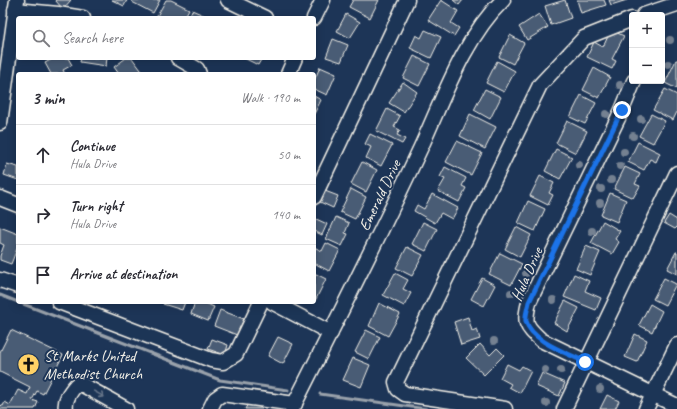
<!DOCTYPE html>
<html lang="en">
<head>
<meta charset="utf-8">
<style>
	body { margin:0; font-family:Caveat,sans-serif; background:#f7f7f7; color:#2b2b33 }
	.controls { position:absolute; right:12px; top:12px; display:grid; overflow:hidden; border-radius:4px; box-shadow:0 2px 10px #0003 }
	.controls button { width:36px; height:36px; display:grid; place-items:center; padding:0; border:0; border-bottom:1px solid #e1e1e2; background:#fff; color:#2b2b33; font:20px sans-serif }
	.stop { position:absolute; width:12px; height:12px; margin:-9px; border:3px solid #1a73e8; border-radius:50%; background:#fff }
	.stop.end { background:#1a73e8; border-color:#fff; box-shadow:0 1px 4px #0008 }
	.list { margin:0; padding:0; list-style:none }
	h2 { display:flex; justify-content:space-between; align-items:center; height:52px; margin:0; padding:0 16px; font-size:17px }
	h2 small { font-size:13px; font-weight:400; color:#7c7c81 }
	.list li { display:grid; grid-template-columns:26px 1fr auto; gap:12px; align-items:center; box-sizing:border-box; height:60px; padding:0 16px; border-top:1px solid #e1e1e2 }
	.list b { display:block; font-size:15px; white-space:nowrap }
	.list p { margin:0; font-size:13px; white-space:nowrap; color:#7c7c81 }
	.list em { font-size:13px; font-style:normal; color:#7c7c81 }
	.icon { flex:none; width:22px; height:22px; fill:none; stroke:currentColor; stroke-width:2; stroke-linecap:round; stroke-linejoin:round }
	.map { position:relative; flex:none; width:677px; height:409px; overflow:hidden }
	.search { position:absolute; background:#fff; box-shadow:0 2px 10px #0003; left:16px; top:16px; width:300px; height:44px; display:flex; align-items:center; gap:10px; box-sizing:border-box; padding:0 14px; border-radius:4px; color:#7c7c81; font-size:15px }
	.panel { position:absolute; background:#fff; box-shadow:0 2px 10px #0003; left:16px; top:72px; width:300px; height:232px; border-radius:4px }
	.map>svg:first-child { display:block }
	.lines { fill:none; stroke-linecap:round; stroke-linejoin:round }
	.stream { stroke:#9aa2ab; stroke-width:3 }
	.building { fill:#485b74; stroke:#f4f1e8 }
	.minor-casing { stroke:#f4f1e8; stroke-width:17 }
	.minor { stroke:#1d3557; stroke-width:14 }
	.tree { fill:#748191 }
	.oneway { stroke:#68778a }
	.route { stroke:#1a73e8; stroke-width:5 }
	.labels { text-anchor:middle; stroke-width:4; stroke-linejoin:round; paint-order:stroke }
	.street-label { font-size:16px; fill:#f4f1e8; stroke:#1d3557 }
	.poi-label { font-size:16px; fill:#f4f1e8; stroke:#1d3557; text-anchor:start }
</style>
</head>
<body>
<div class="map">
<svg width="677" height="409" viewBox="0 0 677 409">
	<rect width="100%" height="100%" fill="#1d3557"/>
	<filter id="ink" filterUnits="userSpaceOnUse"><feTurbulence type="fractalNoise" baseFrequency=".025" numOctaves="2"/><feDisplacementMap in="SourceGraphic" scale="8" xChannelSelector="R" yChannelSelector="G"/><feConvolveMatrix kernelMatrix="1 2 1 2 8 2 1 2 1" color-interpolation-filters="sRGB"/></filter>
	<g filter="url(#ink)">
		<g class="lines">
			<!-- stream -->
			<g class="stream">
				<path d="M 0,295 L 220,380 L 288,390"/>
				<path d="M 320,394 L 426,409"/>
			</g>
		</g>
		<!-- building -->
		<g class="building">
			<path d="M 55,0 L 71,0 L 63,9 Z"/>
			<path d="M 112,0 L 127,0 L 124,6 Z"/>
			<path d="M 132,0 L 160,0 L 153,13 L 132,2 Z"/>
			<path d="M 166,0 L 171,0 L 189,9 L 184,18 L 162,18 L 157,16 Z"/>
			<path d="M 353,0 L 379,0 L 370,18 L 349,7 Z"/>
			<path d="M 441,0 L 458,11 L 451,23 L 459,28 L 454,36 L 428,20 Z"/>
			<path d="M 453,0 L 463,0 L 459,5 Z"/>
			<path d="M 565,0 L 571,18 L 551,25 L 545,6 Z"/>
			<path d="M 577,0 L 604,0 L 606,5 L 581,13 Z"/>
			<path d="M 609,0 L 627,0 L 611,5 Z"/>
			<path d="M 192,10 L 210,18 L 189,18 Z"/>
			<path d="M 346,14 L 360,22 L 350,38 L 337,31 Z"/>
			<path d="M 539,14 L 548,27 L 527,40 L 519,27 Z"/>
			<path d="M 425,30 L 441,37 L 431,58 L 410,48 L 416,35 L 421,38 Z"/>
			<path d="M 611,30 L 624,36 L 612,59 L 616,61 L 612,69 L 587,57 L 594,42 L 603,47 Z"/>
			<path d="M 510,35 L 524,43 L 513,64 L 499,57 Z"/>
			<path d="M 333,39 L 348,45 L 341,62 L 326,57 Z"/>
			<path d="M 414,56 L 430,64 L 419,86 L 403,78 Z"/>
			<path d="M 54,58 L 68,58 L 72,65 L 63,70 L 65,74 L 51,74 L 45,63 Z"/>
			<path d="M 81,58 L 107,58 L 106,66 L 80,62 Z"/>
			<path d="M 126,58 L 132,58 L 144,74 L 119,74 L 114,67 Z"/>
			<path d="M 244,58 L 262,58 L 258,65 Z"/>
			<path d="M 676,60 L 677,60 L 677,89 L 665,83 Z"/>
			<path d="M 497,61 L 515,71 L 504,92 L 486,83 Z"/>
			<path d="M 320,67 L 336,74 L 327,95 L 314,89 L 314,81 Z"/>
			<path d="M 594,68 L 610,77 L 599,98 L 583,90 Z"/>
			<path d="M 403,82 L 417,92 L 404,112 L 389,103 Z"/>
			<path d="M 485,89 L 501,97 L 490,119 L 474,110 Z"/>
			<path d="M 665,89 L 677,95 L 677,112 L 673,120 L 653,110 Z"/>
			<path d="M 581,95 L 596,103 L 585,124 L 570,117 Z"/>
			<path d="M 314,96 L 321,100 L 314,114 Z"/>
			<path d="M 387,109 L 400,116 L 394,127 L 400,130 L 397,135 L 405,139 L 402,144 L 376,131 Z"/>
			<path d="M 470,114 L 496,127 L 485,149 L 460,136 Z"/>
			<path d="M 651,114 L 665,121 L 653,143 L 639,136 Z"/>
			<path d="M 567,121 L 587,131 L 576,153 L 556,143 Z"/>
			<path d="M 370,134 L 392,145 L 381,166 L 366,158 L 371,147 L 365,144 Z"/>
			<path d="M 457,141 L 482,153 L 471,175 L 446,162 Z"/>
			<path d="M 638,142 L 660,153 L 656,162 L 650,159 L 644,170 L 628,162 Z"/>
			<path d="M 556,149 L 572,157 L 560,179 L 545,171 Z"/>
			<path d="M 362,162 L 377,170 L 366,192 L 351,184 Z"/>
			<path d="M 7,164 L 18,167 L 18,180 L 4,175 Z"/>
			<path d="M 445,167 L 466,178 L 462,186 L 466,188 L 459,202 L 438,191 L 445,179 L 440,177 Z"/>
			<path d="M 625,167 L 640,174 L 635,184 L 640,186 L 633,198 L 614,189 Z"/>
			<path d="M 540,176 L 554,183 L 549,193 L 553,195 L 548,205 L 530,196 Z"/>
			<path d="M 351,189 L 366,197 L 355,219 L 340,212 Z"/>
			<path d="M 325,191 L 338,196 L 333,208 L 320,202 Z"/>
			<path d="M 610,193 L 626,200 L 617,222 L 601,215 Z"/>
			<path d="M 432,194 L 458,208 L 452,219 L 441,213 L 435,223 L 414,211 L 417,205 L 424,209 Z"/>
			<path d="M 528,201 L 545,209 L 535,231 L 518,223 Z"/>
			<path d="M 669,215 L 677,220 L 677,227 L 675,229 L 664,223 Z"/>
			<path d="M 336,217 L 349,223 L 345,233 L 348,234 L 342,246 L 326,239 Z"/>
			<path d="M 314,218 L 327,224 L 322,235 L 314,231 Z"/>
			<path d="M 603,221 L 620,231 L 615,239 L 619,242 L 612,254 L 591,243 Z"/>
			<path d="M 423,222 L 437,229 L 426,251 L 412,244 Z"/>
			<path d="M 0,227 L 18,234 L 18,246 L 11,264 L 0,260 L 0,256 L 4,245 L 0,243 Z"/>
			<path d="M 516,227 L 531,235 L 520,257 L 505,249 Z"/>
			<path d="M 326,243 L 340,250 L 329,271 L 314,263 L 314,247 L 322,251 Z"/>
			<path d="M 586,246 L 600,252 L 590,275 L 576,269 Z"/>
			<path d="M 407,247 L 423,255 L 412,276 L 396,268 Z"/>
			<path d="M 676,252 L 677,252 L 677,274 L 667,269 Z"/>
			<path d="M 500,253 L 522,264 L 511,285 L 489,274 Z"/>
			<path d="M 314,273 L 326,279 L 315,301 L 314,300 Z"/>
			<path d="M 395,273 L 408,280 L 403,289 L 411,293 L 404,306 L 383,295 Z"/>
			<path d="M 574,274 L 589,281 L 585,291 L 601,298 L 596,310 L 564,297 Z"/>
			<path d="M 482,278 L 495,285 L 484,306 L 471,299 Z"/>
			<path d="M 664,278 L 676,284 L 665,305 L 653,299 Z"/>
			<path d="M 565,301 L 579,308 L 567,331 L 554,323 Z"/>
			<path d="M 164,302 L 185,302 L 182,310 L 163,304 Z"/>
			<path d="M 195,302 L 203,302 L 214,307 L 208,321 L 191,314 Z"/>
			<path d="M 379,303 L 400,314 L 388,336 L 369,326 Z"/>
			<path d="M 650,304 L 662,311 L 652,332 L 639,325 Z"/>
			<path d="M 220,310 L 244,319 L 237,335 L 214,326 Z"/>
			<path d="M 468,317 L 472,331 L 477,329 L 480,339 L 461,345 L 454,322 Z"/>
			<path d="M 11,330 L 63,355 L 43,394 L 37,391 L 32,400 L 38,402 L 35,409 L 0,409 L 0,405 L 3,406 L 5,402 L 10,405 L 18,390 L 27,394 L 30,387 L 0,372 L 0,352 Z"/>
			<path d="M 366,330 L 380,337 L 369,359 L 355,352 Z"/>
			<path d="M 635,334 L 647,340 L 637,362 L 625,357 Z"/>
			<path d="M 278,337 L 293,344 L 283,364 L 268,356 Z"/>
			<path d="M 212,339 L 228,345 L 225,355 L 208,349 Z"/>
			<path d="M 480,344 L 490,355 L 497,348 L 504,355 L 484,375 L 466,358 Z"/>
			<path d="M 353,358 L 370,365 L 361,387 L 343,380 Z"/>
			<path d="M 507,364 L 519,370 L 522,366 L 531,371 L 520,393 L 509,387 L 511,384 L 500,378 Z"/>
			<path d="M 542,373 L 565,383 L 559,396 L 536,386 Z"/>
			<path d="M 607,395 L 619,401 L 615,409 L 600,409 Z"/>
			<path d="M 249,402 L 262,408 L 262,409 L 245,409 Z"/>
		</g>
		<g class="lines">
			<defs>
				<g id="minor">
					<path d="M 228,0 L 265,18"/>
					<path d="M 15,10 L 58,14 L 83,18"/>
					<path d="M 644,15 L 677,4"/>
					<path d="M 314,18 L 323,0"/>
					<path d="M 178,58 L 197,69 L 199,74"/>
					<path d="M 288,74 L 295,58"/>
					<path d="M 634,81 L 622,110 L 529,302 C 524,324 525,325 541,340 L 677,406"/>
					<path d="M 0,123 L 17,0"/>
					<path d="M 314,197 L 407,0"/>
					<path d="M 0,198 L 18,205"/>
					<path d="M 0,280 L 18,286"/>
					<path d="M 59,302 L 211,360 L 223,362 L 236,354 L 261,302"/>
					<path d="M 272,302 L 331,333"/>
					<path d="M 66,409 C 64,400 70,392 76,385 L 83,385 L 126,409"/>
					<path d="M 210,409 L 215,399 L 222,394 L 295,404"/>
					<path d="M 292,409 C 336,322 380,235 421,147 C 443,99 464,38 503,0"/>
					<path d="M 505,409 L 405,394 L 398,389 L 396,382 L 540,85 L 584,38 L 632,19"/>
					<path d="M 564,409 L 677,173"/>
					<path d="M 646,409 L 677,345"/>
				</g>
			</defs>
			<!-- minor casing -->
			<use href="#minor" class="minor-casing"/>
			<!-- minor -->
			<use href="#minor" class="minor"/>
		</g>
		<!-- trees -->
		<g class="tree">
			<circle cx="670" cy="40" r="4"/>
			<circle cx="668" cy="64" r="4"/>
			<circle cx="620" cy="85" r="4"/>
			<circle cx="606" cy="114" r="4"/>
			<circle cx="641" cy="119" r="4"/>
			<circle cx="633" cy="136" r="4"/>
			<circle cx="624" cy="152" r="4"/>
			<circle cx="579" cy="165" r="4"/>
			<circle cx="620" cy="166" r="4"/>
			<circle cx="611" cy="180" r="4"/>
			<circle cx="601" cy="189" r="4"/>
			<circle cx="600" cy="203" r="4"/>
			<circle cx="592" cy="231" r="4"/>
			<circle cx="526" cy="273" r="4"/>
			<circle cx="511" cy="293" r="4"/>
			<circle cx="553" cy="300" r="4"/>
			<circle cx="494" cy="341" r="4"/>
			<circle cx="545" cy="370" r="4"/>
			<circle cx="561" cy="370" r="4"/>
			<circle cx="600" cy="389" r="4"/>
			<circle cx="546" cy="403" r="4"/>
		</g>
		<!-- one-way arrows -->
		<defs><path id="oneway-shaft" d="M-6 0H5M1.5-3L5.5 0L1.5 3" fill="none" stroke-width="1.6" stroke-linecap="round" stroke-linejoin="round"/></defs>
		<use class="oneway" href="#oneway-shaft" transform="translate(99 394) rotate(29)"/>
	</g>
	<g class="lines" filter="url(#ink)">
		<!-- route -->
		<path class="route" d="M 585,362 C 567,353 531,341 526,321 C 525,315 528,308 529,302 L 622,110"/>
	</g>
	<!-- icons -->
	<defs>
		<symbol id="church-disc" viewBox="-11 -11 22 22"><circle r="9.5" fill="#ffd166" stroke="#1d3557"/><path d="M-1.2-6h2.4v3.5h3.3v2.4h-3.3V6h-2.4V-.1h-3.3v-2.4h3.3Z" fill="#111"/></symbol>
	</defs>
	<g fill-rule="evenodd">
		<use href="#church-disc" x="16" y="352" width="25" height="25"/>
	</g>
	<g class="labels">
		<!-- street labels -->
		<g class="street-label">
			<text transform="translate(379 195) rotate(-64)" y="6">Emerald Drive</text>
			<text transform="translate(526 274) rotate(-66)" y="6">Hula Drive</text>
		</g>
		<!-- poi labels -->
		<g class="poi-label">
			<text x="44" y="361">St Marks United<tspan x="44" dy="18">Methodist Church</tspan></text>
		</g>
	</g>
</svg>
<div class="controls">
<button>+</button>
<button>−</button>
</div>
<div class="stop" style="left:585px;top:362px"></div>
<div class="stop end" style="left:622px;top:110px"></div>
<div class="search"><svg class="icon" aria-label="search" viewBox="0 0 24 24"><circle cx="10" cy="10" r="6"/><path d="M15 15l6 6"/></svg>Search here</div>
<section class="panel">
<h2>3 min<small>Walk · 190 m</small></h2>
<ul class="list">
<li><svg class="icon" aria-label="ahead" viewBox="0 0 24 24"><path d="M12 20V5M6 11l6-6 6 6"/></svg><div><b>Continue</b><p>Hula Drive</p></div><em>50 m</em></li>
<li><svg class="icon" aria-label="right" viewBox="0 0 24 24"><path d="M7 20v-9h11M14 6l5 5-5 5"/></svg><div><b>Turn right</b><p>Hula Drive</p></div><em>140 m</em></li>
<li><svg class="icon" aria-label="arrive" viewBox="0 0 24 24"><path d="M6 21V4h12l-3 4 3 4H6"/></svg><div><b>Arrive at destination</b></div></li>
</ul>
</section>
</div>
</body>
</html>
